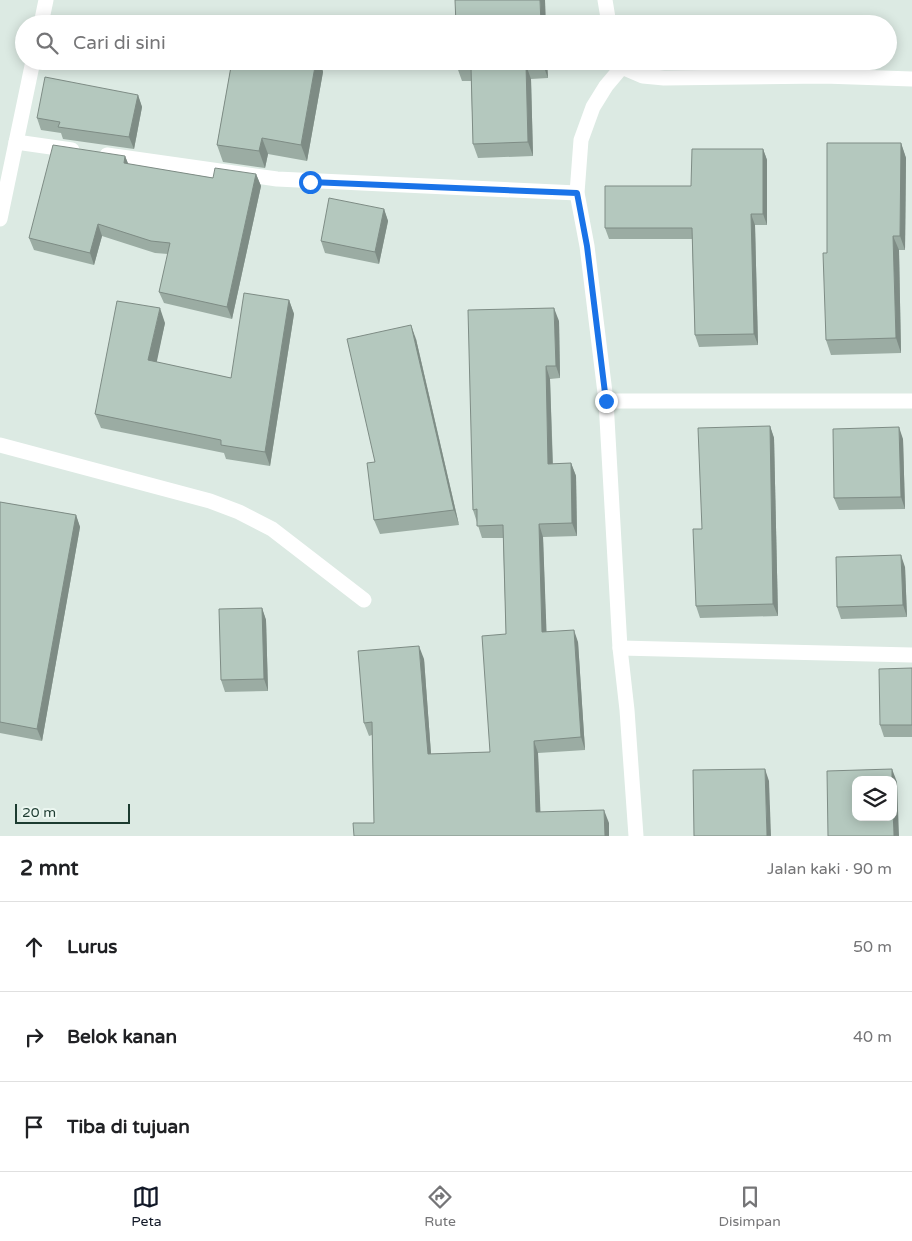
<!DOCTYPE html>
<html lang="id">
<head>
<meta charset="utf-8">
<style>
	body { margin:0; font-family:"Varela Round",sans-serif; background:#f2f2f2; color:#202124 }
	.controls { position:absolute; right:15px; bottom:15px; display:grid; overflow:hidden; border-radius:10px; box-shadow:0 2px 12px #0003 }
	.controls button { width:45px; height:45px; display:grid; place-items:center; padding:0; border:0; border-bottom:1px solid #e0e0e0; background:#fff; color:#202124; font:25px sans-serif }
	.scale { position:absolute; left:15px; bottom:12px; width:115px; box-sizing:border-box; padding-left:5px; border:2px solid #1c3b30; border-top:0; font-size:14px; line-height:18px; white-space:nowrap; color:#1c3b30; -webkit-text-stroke:4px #ecf7f1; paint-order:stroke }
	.stop { position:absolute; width:15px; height:15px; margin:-11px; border:4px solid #1a73e8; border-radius:50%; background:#fff }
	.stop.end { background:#1a73e8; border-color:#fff; box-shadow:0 1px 5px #0008 }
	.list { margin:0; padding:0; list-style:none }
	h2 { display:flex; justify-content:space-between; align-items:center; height:65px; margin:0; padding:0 20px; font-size:21px }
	h2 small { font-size:16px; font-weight:400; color:#757577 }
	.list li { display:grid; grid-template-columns:32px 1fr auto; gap:15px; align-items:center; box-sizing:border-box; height:90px; padding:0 20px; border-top:1px solid #e0e0e0 }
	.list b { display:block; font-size:19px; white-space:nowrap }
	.list em { font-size:16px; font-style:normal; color:#757577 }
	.icon { flex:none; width:28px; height:28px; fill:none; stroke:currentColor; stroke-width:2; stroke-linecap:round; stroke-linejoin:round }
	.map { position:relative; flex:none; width:912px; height:836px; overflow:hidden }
	.search { position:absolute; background:#fff; box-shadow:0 2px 12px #0003; left:15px; right:15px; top:15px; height:55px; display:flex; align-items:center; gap:12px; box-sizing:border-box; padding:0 18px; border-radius:28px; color:#757577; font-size:19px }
	.sheet { height:335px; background:#fff }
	nav { display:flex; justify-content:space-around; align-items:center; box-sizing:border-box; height:70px; border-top:1px solid #e0e0e0; background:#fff; font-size:14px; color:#757577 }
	nav a { display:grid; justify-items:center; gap:2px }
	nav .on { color:#111827 }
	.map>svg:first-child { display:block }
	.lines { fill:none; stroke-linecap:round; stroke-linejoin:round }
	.minor { stroke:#fff; stroke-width:15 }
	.wall { fill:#9baca3 }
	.shaded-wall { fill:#7e8c85 }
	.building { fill:#b4c8be; stroke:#7e8c85 }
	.route { stroke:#1a73e8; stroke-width:6 }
</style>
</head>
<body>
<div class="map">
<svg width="912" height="836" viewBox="0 0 912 836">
	<rect width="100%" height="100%" fill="#dceae3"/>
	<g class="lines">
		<!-- minor -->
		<g class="minor">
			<path d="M 605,0 L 609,24"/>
			<path d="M 41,24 L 46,0"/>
			<path d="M 620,61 L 622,67 L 643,76 L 664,78 L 824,76 L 912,79"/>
			<path d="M 622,67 L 606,86 L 593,107 L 581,140 L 577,193 L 587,246 L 606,401 L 620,648 L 627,710 L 636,836"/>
			<path d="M 16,142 L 72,150"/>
			<path d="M 107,155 L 277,179 L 577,193"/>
			<path d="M 0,219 L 33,61"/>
			<path d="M 606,401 L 912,401"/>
			<path d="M 0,445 L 210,501 L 239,512 L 272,529 L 364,600"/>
			<path d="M 620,648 L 912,655"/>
		</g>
	</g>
	<!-- wall -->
	<g class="wall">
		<path d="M 232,61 L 320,61 L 323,72 L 307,161 L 268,154 L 265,168 L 223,162 L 217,145 Z"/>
		<path d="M 547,61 L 548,78 L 531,79 L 533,156 L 478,158 L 473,144 L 471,81 L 462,81 L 457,67 Z"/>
		<path d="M 138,95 L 142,107 L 134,149 L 63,139 L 61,133 L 41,130 L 37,118 Z"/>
		<path d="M 901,143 L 906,158 L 905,250 L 899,250 L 901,353 L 831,355 L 826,340 L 827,253 Z"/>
		<path d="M 763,149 L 767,160 L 767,225 L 755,225 L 758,345 L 699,347 L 695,335 L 692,239 L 609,239 L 605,228 L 691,186 Z"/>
		<path d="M 125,156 L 128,164 L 213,178 L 256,174 L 261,186 L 232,319 L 164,303 L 159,292 L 168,254 L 155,253 L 102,236 L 94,265 L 34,250 L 29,238 Z"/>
		<path d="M 384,209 L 388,221 L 379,264 L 325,253 L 321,241 Z"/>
		<path d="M 289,300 L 294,314 L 270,466 L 226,459 L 224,453 L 101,428 L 95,414 L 165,323 L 156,362 L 231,378 Z"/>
		<path d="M 559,321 L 560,378 L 550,379 L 553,464 L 571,463 L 576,476 L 577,536 L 543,537 L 546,632 L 578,642 L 585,750 L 538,753 L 540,812 L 609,823 L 609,836 L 354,836 L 374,823 L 372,735 L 369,736 L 364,723 L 424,659 L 431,754 L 490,752 L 506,634 L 503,538 L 482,538 L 473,510 Z"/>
		<path d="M 416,339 L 459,525 L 380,534 L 374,520 L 375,462 Z"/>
		<path d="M 770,426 L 774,438 L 778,616 L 700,618 L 696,606 L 702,529 Z"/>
		<path d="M 903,439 L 905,509 L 839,510 L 834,498 Z"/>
		<path d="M 0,502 L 76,515 L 80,527 L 42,741 L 0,733 Z"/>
		<path d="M 905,567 L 907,617 L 841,619 L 837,607 Z"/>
		<path d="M 262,608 L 266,620 L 268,691 L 225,692 L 221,680 Z"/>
		<path d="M 912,668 L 912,737 L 884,737 L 880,725 Z"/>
	</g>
	<!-- shaded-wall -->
	<g class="shaded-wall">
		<path d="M 540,0 L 545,0 L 546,24 L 541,24 Z"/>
		<path d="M 316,61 L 320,61 L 323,72 L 307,161 L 301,145 Z"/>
		<path d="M 543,61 L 547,61 L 548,78 L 543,65 Z"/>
		<path d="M 526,65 L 531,79 L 533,156 L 528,142 Z"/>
		<path d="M 138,95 L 142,107 L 134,149 L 129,137 Z"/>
		<path d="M 262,138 L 268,154 L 265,168 L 259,151 Z"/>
		<path d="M 901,143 L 906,158 L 905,250 L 900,236 Z"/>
		<path d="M 763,149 L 767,160 L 767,225 L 763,214 Z"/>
		<path d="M 125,156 L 130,168 L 124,163 Z"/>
		<path d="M 256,174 L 261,186 L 232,319 L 227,307 Z"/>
		<path d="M 384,209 L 388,221 L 379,264 L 375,252 Z"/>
		<path d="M 751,214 L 755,225 L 758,345 L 754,334 Z"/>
		<path d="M 98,224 L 102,236 L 94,265 L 90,253 Z"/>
		<path d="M 893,236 L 899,250 L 901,353 L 896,338 Z"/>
		<path d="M 289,300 L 294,314 L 270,466 L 265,452 Z"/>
		<path d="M 160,308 L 165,323 L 154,375 L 148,360 Z"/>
		<path d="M 554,308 L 559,321 L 560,378 L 556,366 Z"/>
		<path d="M 411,325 L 416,339 L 459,525 L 454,510 Z"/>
		<path d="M 546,366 L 550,379 L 553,477 L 548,464 Z"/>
		<path d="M 770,426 L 774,438 L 778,616 L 773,604 Z"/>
		<path d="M 899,427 L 903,439 L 905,509 L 901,497 Z"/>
		<path d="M 571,463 L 576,476 L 577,536 L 572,523 Z"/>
		<path d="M 76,515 L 80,527 L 42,741 L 37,729 Z"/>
		<path d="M 539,524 L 543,537 L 547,644 L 542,632 Z"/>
		<path d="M 901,555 L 905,567 L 907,617 L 903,605 Z"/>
		<path d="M 262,608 L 266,620 L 268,691 L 264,679 Z"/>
		<path d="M 574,630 L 578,642 L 585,750 L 581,737 Z"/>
		<path d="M 419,646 L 424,659 L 432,767 L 428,754 Z"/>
		<path d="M 534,741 L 538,753 L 541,825 L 536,812 Z"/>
		<path d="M 765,769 L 769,781 L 771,836 L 767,836 Z"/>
		<path d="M 892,769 L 897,782 L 899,836 L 894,836 L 893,780 L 892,780 Z"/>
		<path d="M 604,810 L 609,823 L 609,836 L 605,836 Z"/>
	</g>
	<!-- building -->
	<g class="building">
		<path d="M 455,0 L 540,0 L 541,24 L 456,24 Z"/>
		<path d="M 232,61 L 316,61 L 301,145 L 262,138 L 259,151 L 217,145 Z"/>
		<path d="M 457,61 L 543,61 L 543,65 L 526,65 L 528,142 L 473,144 L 471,67 L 457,67 Z"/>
		<path d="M 45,77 L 138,95 L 129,137 L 58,127 L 60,122 L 37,118 Z"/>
		<path d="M 827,143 L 901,143 L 900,236 L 893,236 L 896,338 L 826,340 L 823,253 L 827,253 Z"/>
		<path d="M 53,145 L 125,156 L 124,163 L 213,178 L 215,168 L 256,174 L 227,307 L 159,292 L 170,243 L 151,241 L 98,224 L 90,253 L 29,238 Z"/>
		<path d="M 692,149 L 763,149 L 763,214 L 751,214 L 754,334 L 695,335 L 692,228 L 605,228 L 605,186 L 691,186 Z"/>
		<path d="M 329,198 L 384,209 L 375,252 L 321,241 Z"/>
		<path d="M 244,293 L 289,300 L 265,452 L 221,445 L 221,440 L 95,414 L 117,301 L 160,308 L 148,360 L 231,378 Z"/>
		<path d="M 554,308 L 556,366 L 546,366 L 548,464 L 571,463 L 572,523 L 539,524 L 542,632 L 574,630 L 581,737 L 534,741 L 536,812 L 604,810 L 605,836 L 354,836 L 353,823 L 374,823 L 372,722 L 364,723 L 358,651 L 419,646 L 428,754 L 490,752 L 482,636 L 506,634 L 503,525 L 477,526 L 477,509 L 473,510 L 468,310 Z"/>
		<path d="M 411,325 L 454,510 L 374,520 L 367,463 L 375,462 L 347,339 Z"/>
		<path d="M 770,426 L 773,604 L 696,606 L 693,529 L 702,529 L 698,428 Z"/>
		<path d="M 899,427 L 901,497 L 834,498 L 833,429 Z"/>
		<path d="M 0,502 L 76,515 L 37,729 L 0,722 Z"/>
		<path d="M 901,555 L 903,605 L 837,607 L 836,557 Z"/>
		<path d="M 262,608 L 264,679 L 221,680 L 219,609 Z"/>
		<path d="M 912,668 L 912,725 L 880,725 L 879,669 Z"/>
		<path d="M 765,769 L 767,836 L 694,836 L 693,770 Z"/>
		<path d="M 892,769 L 892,780 L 856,780 L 856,817 L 893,817 L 893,809 L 894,836 L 828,836 L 827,771 Z"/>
	</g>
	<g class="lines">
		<!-- route -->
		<path class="route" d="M 310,182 L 577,193 L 587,246 L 606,401"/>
	</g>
</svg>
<div class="controls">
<button><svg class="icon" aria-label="layers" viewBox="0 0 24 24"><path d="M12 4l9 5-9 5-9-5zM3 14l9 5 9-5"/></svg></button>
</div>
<div class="scale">20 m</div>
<div class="stop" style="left:310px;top:182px"></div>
<div class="stop end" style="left:606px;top:401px"></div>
<div class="search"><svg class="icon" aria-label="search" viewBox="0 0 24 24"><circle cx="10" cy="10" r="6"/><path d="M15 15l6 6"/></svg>Cari di sini</div>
</div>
<section class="sheet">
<h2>2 mnt<small>Jalan kaki · 90 m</small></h2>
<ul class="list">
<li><svg class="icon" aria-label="ahead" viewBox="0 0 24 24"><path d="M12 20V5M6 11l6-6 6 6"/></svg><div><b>Lurus</b></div><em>50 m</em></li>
<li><svg class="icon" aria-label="right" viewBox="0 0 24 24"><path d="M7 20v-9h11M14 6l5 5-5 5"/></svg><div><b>Belok kanan</b></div><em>40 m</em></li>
<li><svg class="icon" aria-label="arrive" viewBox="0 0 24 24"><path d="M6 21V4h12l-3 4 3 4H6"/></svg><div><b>Tiba di tujuan</b></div></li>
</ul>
</section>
<nav>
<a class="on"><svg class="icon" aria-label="map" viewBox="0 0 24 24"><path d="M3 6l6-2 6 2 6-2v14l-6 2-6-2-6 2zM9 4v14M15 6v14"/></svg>Peta</a>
<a><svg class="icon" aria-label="directions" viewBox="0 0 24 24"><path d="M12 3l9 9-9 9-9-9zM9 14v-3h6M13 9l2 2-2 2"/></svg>Rute</a>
<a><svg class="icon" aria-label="saved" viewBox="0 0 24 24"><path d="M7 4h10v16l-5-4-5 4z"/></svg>Disimpan</a>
</nav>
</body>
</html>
